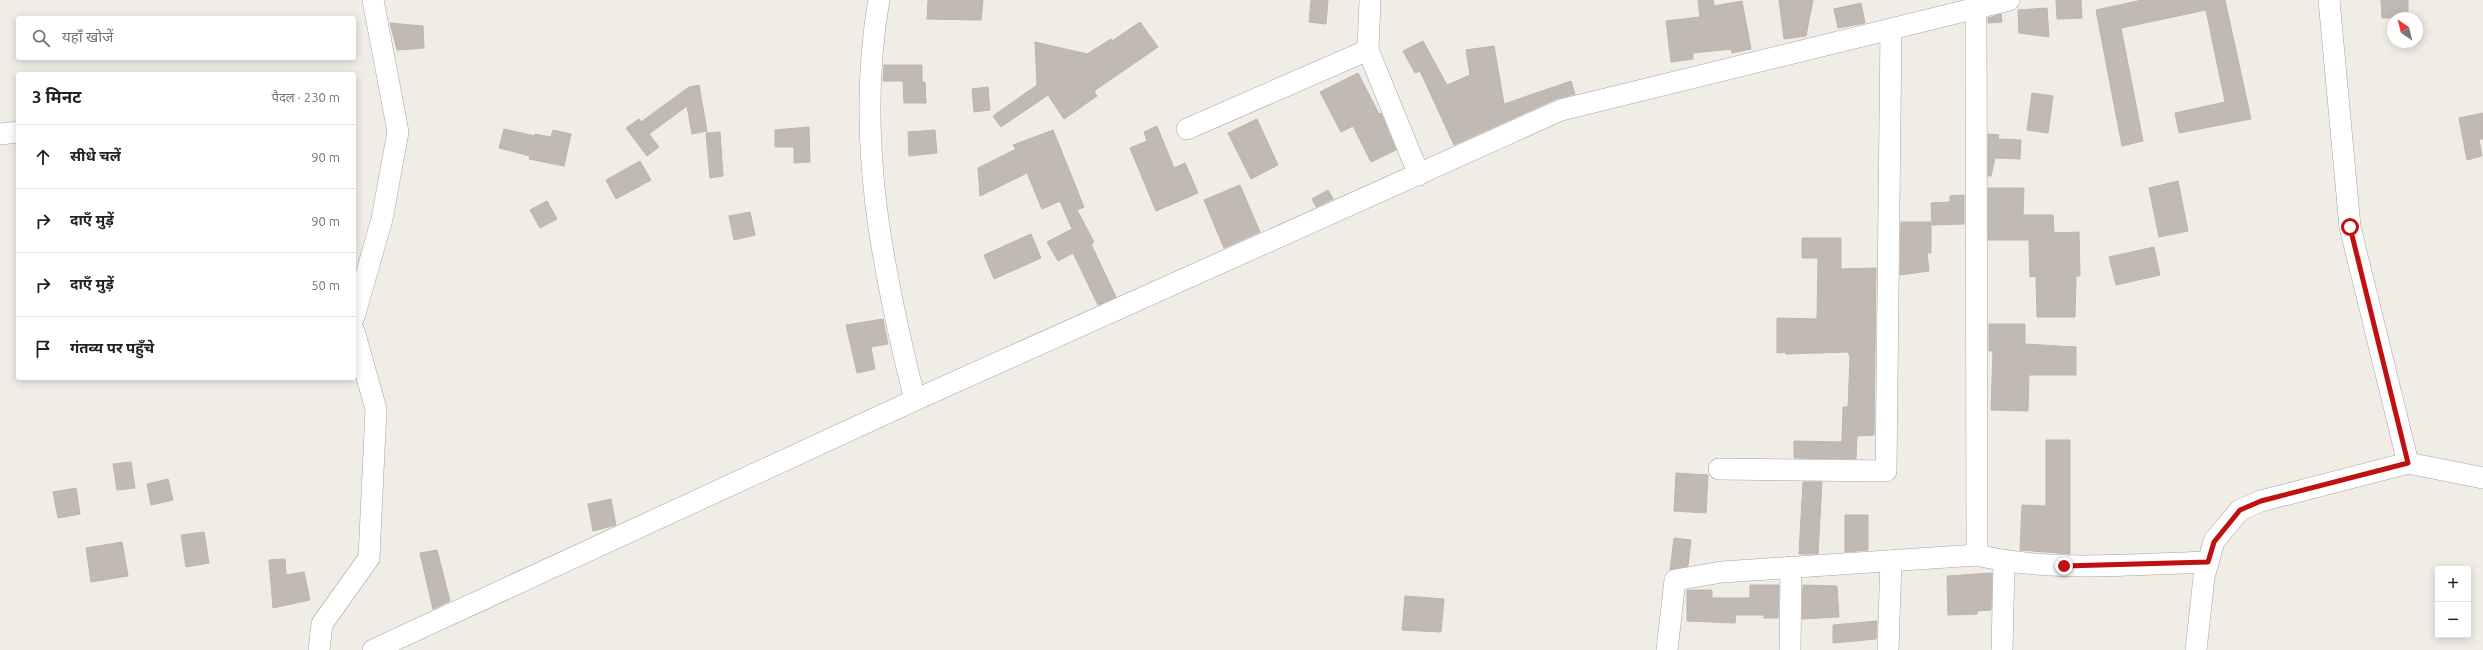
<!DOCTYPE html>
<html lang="hi">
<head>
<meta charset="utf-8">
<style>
	body { margin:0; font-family:Ubuntu,"Noto Sans Devanagari",sans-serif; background:#f6f6f6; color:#222 }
	.controls { position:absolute; right:12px; bottom:12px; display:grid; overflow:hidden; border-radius:4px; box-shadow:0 2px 10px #0003 }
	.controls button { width:36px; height:36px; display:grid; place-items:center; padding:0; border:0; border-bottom:1px solid #e0e0e0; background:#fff; color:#222; font:20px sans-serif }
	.compass { position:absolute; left:2387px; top:12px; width:36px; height:36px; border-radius:50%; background:#fff; box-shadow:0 2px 10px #0003; rotate:325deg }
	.stop { position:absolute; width:12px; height:12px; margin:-9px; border:3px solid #c01012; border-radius:50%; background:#fff }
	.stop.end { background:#c01012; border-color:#fff; box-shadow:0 1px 4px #0008 }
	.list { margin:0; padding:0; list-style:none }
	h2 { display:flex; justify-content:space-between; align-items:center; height:52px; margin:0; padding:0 16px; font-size:17px }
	h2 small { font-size:13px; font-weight:400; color:#767676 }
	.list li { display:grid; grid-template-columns:26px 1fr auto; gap:12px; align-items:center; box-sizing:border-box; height:64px; padding:0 16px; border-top:1px solid #e0e0e0 }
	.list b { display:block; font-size:15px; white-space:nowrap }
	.list em { font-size:13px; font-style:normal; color:#767676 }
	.icon { flex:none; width:22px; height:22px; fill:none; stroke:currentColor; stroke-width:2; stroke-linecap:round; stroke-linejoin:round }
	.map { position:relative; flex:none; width:2483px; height:650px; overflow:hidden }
	.search { position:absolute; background:#fff; box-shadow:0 2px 10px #0003; left:16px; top:16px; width:340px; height:44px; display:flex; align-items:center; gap:10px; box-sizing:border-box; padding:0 14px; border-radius:4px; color:#767676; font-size:15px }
	.panel { position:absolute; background:#fff; box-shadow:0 2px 10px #0003; left:16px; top:72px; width:340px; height:308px; border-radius:4px }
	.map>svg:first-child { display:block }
	.building { fill:#c0b9b4; stroke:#c0b4ab }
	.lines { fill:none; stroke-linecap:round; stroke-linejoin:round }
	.minor-casing { stroke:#a4a4a4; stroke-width:22 }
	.minor { stroke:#fff; stroke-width:21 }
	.route { stroke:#c01012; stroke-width:5 }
</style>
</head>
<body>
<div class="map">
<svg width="2483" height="650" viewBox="0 0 2483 650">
	<rect width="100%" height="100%" fill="#f0ede7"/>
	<!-- building -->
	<g class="building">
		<path d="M 928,0 L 983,0 L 981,20 L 927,19 Z"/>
		<path d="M 1311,0 L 1328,0 L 1326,24 L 1309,22 Z"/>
		<path d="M 1698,0 L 1713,0 L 1714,6 L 1742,1 L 1751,49 L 1732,53 L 1731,49 L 1693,53 L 1693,59 L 1671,62 L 1666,21 L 1700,17 Z"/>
		<path d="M 1779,0 L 1813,0 L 1806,36 L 1784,39 Z"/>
		<path d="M 2056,0 L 2081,0 L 2082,18 L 2057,19 Z"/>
		<path d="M 2142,0 L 2225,0 L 2251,119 L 2179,133 L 2175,113 L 2225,102 L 2206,10 L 2121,28 L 2143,141 L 2122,146 L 2096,10 Z"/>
		<path d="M 2381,0 L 2408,0 L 2408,18 L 2382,18 Z"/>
		<path d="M 1861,3 L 1865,23 L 1838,28 L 1834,9 Z"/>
		<path d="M 2047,8 L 2049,37 L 2019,33 L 2018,10 Z"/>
		<path d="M 2001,14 L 2002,22 L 1988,23 L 1988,18 Z"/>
		<path d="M 1140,22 L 1158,47 L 1094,91 L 1097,96 L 1064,119 L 1048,95 L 1001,127 L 993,116 L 1037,85 L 1035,42 L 1087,54 L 1111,39 L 1112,41 Z"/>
		<path d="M 390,23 L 423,26 L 424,48 L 397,50 Z"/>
		<path d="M 1423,41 L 1447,85 L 1470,75 L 1466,50 L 1494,46 L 1504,104 L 1571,81 L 1575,94 L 1556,99 L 1454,145 L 1420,71 L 1415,73 L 1403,51 Z"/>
		<path d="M 884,65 L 922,65 L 922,82 L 925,82 L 926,103 L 904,103 L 903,81 L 883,81 Z"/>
		<path d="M 1358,73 L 1379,114 L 1381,113 L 1396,150 L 1371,162 L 1353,126 L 1341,132 L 1320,92 Z"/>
		<path d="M 699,85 L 707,131 L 692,134 L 687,106 L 649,134 L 659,147 L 647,156 L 626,128 L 639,119 L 641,122 L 689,87 Z"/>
		<path d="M 988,87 L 990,110 L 974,112 L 972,89 Z"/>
		<path d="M 2032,93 L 2053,96 L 2048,133 L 2027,130 Z"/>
		<path d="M 2483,113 L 2483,139 L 2479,139 L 2482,156 L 2467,160 L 2459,118 Z"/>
		<path d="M 1257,119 L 1278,165 L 1251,179 L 1228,133 Z"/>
		<path d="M 1157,126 L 1174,168 L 1185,163 L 1198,193 L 1156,211 L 1130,148 L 1147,141 L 1144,132 Z"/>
		<path d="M 809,127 L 810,162 L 794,163 L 794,147 L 775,147 L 775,130 Z"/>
		<path d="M 504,129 L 535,136 L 535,134 L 551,137 L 553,130 L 571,134 L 564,166 L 529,159 L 530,156 L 499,148 Z"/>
		<path d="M 935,130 L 937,153 L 909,156 L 908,132 Z"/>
		<path d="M 1053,130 L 1084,207 L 1077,210 L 1094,242 L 1091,244 L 1116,297 L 1098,305 L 1073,253 L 1058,261 L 1047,242 L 1072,229 L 1060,201 L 1042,209 L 1027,173 L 980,196 L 978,168 L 1016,149 L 1013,145 Z"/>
		<path d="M 720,132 L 723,176 L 710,178 L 706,133 Z"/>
		<path d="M 1988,134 L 1999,135 L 1998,139 L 2021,140 L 2020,159 L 1995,158 L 1991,176 L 1988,176 Z"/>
		<path d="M 640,161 L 651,180 L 616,199 L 606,180 Z"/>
		<path d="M 2178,181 L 2188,231 L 2159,237 L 2149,188 Z"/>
		<path d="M 1240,185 L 1260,232 L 1224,248 L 1204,200 Z"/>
		<path d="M 1988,188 L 2024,188 L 2023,215 L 2053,215 L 2054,233 L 2079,232 L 2080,276 L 2076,276 L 2075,317 L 2037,317 L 2036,276 L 2030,277 L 2029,240 L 1988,240 Z"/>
		<path d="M 1328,190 L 1333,199 L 1316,207 L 1312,199 Z"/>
		<path d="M 1964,195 L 1964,224 L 1932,225 L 1931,203 L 1950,202 L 1950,196 Z"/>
		<path d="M 547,201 L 557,219 L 540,228 L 530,210 Z"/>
		<path d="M 750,212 L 755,235 L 734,240 L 729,216 Z"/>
		<path d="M 1901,222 L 1931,222 L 1931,253 L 1927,253 L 1929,271 L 1900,275 Z"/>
		<path d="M 1031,234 L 1041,258 L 994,279 L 984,255 Z"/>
		<path d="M 1802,238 L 1841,238 L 1841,269 L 1876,268 L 1874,435 L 1857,436 L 1856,459 L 1794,458 L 1794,441 L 1842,442 L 1843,407 L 1848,407 L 1850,357 L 1848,352 L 1786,354 L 1786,352 L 1777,353 L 1777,318 L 1817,319 L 1818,258 L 1802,258 Z"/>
		<path d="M 2154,247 L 2160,275 L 2116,285 L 2109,257 Z"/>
		<path d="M 883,319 L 888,344 L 871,347 L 875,369 L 857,373 L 846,325 Z"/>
		<path d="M 1989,324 L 2025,324 L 2025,344 L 2076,347 L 2076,375 L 2029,375 L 2028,411 L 1991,410 L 1993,351 L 1989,351 Z"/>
		<path d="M 2046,440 L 2070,440 L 2070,554 L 2020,550 L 2022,505 L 2046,506 Z"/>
		<path d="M 131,462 L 135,488 L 117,490 L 113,464 Z"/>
		<path d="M 1676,473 L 1708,475 L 1706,513 L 1674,511 Z"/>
		<path d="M 168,479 L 173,500 L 151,505 L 147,484 Z"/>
		<path d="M 1803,482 L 1822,482 L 1818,554 L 1799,554 Z"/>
		<path d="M 76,488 L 80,514 L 58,518 L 53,492 Z"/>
		<path d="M 611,499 L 616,525 L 593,531 L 588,504 Z"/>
		<path d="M 1845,515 L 1868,515 L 1868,550 L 1845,552 Z"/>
		<path d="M 204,532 L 209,563 L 186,567 L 181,535 Z"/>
		<path d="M 1674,538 L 1691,540 L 1688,566 L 1670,570 Z"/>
		<path d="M 122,542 L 128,576 L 91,582 L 86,548 Z"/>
		<path d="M 437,550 L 450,601 L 433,609 L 420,553 Z"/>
		<path d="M 285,559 L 286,575 L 304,572 L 310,600 L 273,608 L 269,560 Z"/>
		<path d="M 1992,573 L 1991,610 L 1977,611 L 1977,614 L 1948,615 L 1947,576 Z"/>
		<path d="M 1750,585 L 1779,585 L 1778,618 L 1764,618 L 1764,615 L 1736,615 L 1735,623 L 1687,621 L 1687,590 L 1712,590 L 1712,598 L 1750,598 Z"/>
		<path d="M 1803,585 L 1837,586 L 1839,617 L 1802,619 Z"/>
		<path d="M 1405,596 L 1444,599 L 1441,632 L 1402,630 Z"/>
		<path d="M 1877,621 L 1876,639 L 1833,643 L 1833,625 Z"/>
	</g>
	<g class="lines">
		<defs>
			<g id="minor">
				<path d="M 879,0 C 855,135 882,269 915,400"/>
				<path d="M 1370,0 L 1368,50 L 1419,175"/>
				<path d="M 2329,0 L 2350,227 L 2408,463 L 2483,478"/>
				<path d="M 1187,129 L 1368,50"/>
				<path d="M 0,134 L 18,132"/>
				<path d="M 354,317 L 382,219 L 398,132 L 373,0"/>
				<path d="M 1719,469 L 1886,471 L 1891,29"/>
				<path d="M 1977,555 C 2052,573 2132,564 2208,562"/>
				<path d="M 319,650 L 322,624 L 369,558 L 376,409 L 354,331"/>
				<path d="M 373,650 L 915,400 L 1561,110 L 2009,0"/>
				<path d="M 1667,650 L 1675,580 L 1722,572 L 1977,555 L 1976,8"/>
				<path d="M 1790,650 L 1791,567"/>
				<path d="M 1888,650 L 1891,561"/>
				<path d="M 2002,650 L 2004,562"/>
				<path d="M 2196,650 L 2204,577 L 2214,541 L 2240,510 L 2261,501 L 2408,463"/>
			</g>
		</defs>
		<!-- minor casing -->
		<use href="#minor" class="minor-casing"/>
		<!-- minor -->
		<use href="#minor" class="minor"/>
	</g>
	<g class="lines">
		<!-- route -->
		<path class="route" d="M 2064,566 L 2208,562 L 2214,542 L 2240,510 L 2261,501 L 2408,463 L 2350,227"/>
	</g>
</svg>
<div class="controls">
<button>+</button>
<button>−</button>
</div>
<svg class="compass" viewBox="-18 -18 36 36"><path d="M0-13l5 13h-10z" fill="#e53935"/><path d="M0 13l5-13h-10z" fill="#767676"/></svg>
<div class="stop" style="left:2350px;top:227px"></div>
<div class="stop end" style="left:2064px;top:566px"></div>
<div class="search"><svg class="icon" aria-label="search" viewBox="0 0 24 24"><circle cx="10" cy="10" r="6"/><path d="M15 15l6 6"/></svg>यहाँ खोजें</div>
<section class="panel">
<h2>3 मिनट<small>पैदल · 230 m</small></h2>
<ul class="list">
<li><svg class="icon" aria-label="ahead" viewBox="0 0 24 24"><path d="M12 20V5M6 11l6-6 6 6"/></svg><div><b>सीधे चलें</b></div><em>90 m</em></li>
<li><svg class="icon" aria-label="right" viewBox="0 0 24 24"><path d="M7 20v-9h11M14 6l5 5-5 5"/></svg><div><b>दाएँ मुड़ें</b></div><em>90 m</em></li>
<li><svg class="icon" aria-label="right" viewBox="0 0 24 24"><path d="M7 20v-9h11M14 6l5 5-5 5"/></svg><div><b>दाएँ मुड़ें</b></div><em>50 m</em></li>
<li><svg class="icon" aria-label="arrive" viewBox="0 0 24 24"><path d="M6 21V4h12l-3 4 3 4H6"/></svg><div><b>गंतव्य पर पहुँचे</b></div></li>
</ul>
</section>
</div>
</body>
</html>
